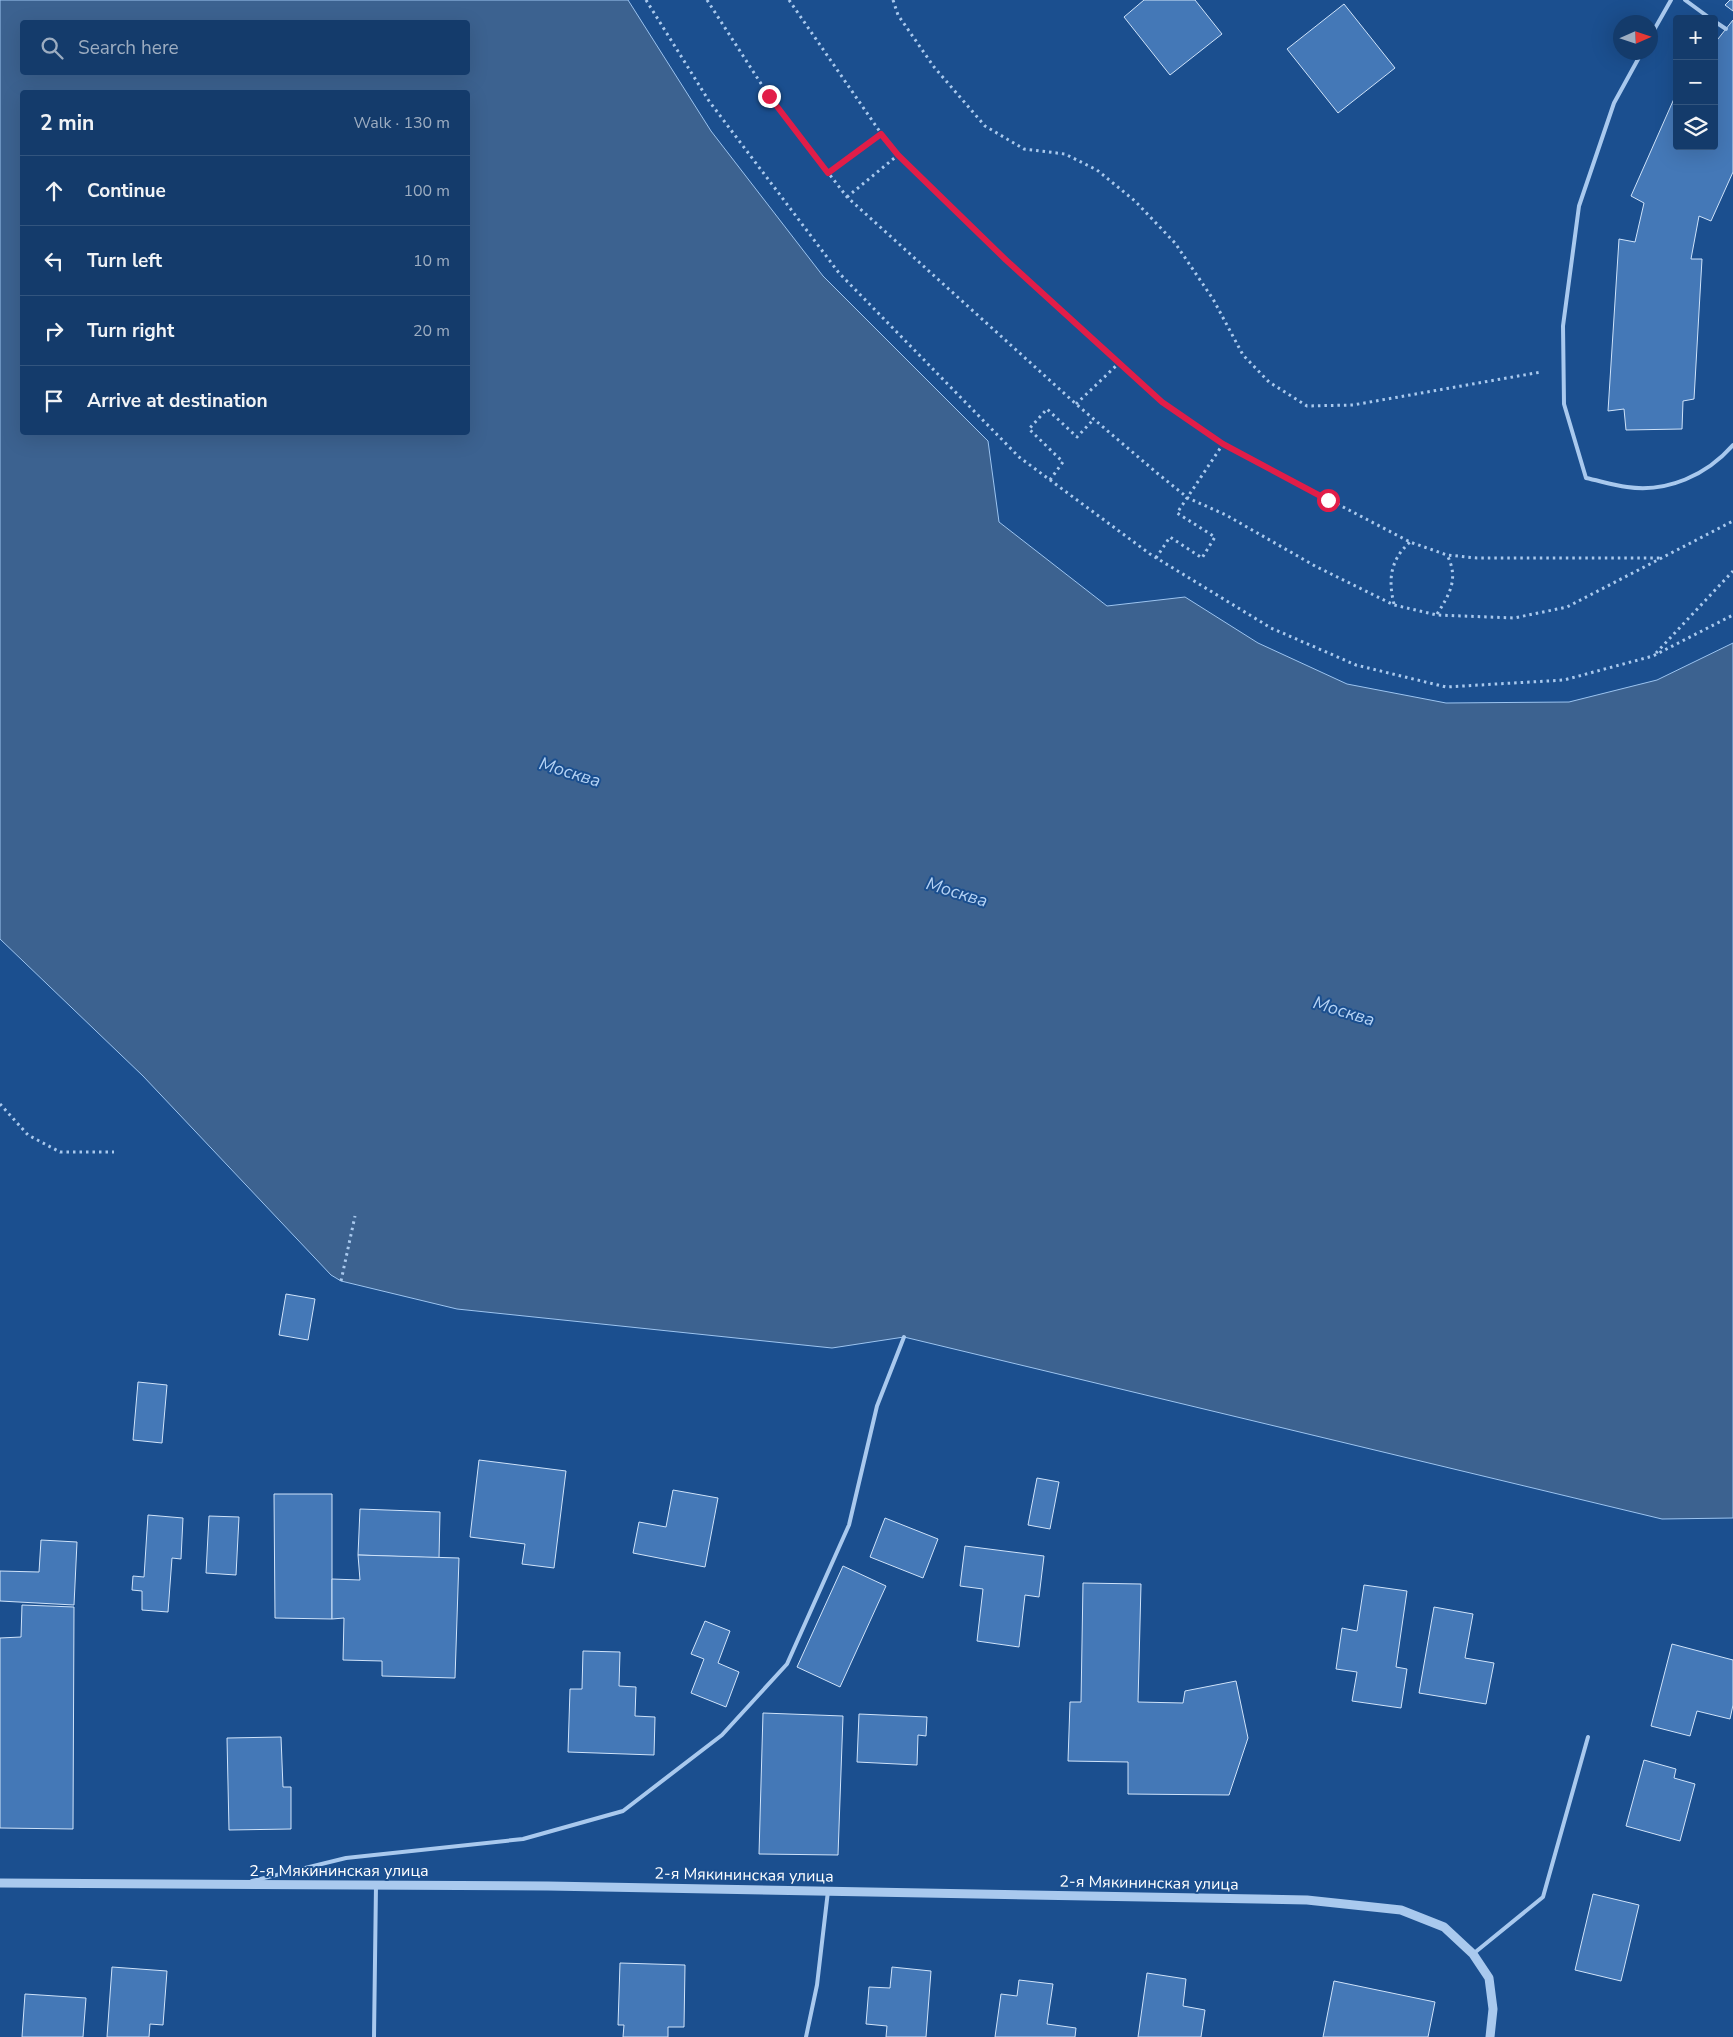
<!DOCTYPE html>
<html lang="en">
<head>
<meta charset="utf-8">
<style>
	body { margin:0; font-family:"Nunito Sans",sans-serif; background:#214673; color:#f1f3f6 }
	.controls { position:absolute; right:15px; top:15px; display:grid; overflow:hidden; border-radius:5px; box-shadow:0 5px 20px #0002 }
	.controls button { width:45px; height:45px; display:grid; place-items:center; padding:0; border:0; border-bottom:1px solid #33557e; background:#143b6b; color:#f1f3f6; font:25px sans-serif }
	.compass { position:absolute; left:1613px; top:15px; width:45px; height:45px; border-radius:50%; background:#143b6b; box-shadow:0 5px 20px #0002; rotate:87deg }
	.stop { position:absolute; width:15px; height:15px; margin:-11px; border:4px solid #e11d48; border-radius:50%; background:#fff }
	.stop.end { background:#e11d48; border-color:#fff; box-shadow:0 1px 5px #0008 }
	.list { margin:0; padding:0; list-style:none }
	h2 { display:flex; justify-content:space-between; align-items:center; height:65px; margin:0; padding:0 20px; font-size:21px }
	h2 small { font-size:16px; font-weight:400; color:#9dadc1 }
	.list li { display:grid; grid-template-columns:32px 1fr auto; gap:15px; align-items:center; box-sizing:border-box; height:70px; padding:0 20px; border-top:1px solid #33557e }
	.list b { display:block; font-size:19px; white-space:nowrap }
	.list em { font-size:16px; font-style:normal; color:#9dadc1 }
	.icon { flex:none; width:28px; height:28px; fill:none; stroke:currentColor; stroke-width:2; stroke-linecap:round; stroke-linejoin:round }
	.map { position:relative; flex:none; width:1733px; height:2037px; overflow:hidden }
	.search { position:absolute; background:#143b6b; box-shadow:0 5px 20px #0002; left:20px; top:20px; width:450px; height:55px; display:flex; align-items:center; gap:12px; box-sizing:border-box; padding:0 18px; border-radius:5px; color:#9dadc1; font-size:19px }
	.panel { position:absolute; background:#143b6b; box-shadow:0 5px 20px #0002; left:20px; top:90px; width:450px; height:345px; border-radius:5px }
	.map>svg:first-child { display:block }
	.water { fill:#3c6290; stroke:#9cc4f0; fill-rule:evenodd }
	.building { fill:#4478b7; stroke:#cfe3fa }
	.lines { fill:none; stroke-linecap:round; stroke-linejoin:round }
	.path { stroke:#a9c9ee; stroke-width:3; stroke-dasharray:2.5 4; stroke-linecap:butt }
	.service { stroke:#a9c9ee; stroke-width:4 }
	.tertiary { stroke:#a9c9ee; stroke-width:9 }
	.route { stroke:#e11d48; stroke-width:6 }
	.labels { text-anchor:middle; stroke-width:4; stroke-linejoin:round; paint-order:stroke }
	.street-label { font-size:16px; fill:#fff; stroke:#1b4f8f }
	.water-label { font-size:18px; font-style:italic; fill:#b5d3f5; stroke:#1b4f8f }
</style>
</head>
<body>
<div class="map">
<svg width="1733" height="2037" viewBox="0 0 1733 2037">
	<rect width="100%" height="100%" fill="#1b4f8f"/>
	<!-- water -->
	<path class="water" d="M 0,0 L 628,0 L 711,131 L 823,276 L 988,441 L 999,522 L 1107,606 L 1185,597 L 1258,643 L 1347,684 L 1446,703 L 1569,702 L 1657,680 L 1733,643 L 1733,1518 L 1662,1519 L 904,1337 L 832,1348 L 457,1309 L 341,1281 L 331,1275 L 143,1076 L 0,939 ZM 22,22 L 468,22 L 468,72 L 22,72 ZM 22,92 L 468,92 L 468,432 L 22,432 Z"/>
	<!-- building -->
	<g class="building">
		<path d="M 1144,0 L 1195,0 L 1222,34 L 1170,75 L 1124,17 Z"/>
		<path d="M 1730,0 L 1733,0 L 1733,11 L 1725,5 Z"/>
		<path d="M 1344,4 L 1395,68 L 1338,113 L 1287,49 Z"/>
		<path d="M 1733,20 L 1733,172 L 1711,221 L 1699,216 L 1691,259 L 1702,259 L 1694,399 L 1683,401 L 1682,429 L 1626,430 L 1624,409 L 1608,411 L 1619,239 L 1635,242 L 1644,203 L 1631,196 L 1677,92 L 1677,146 L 1714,146 L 1714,44 Z"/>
		<path d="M 286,1294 L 315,1299 L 308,1340 L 279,1335 Z"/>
		<path d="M 138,1382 L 167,1385 L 162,1443 L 133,1440 Z"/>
		<path d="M 479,1460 L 566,1471 L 554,1568 L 522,1564 L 525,1544 L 470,1537 Z"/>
		<path d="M 1037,1478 L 1059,1482 L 1050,1529 L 1028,1525 Z"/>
		<path d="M 673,1490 L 718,1498 L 705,1567 L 633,1553 L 639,1522 L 666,1527 Z"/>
		<path d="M 274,1494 L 332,1494 L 332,1619 L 275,1618 Z"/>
		<path d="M 360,1509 L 440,1512 L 439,1558 L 358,1555 Z"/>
		<path d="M 148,1515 L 183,1518 L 181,1559 L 172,1558 L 168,1612 L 142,1610 L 142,1591 L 132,1590 L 133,1576 L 144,1577 Z"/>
		<path d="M 209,1516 L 239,1517 L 236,1575 L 206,1573 Z"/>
		<path d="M 885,1518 L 938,1539 L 923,1578 L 870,1557 Z"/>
		<path d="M 41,1540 L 77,1542 L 74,1605 L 0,1601 L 0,1571 L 39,1572 Z"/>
		<path d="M 965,1546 L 1044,1556 L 1039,1597 L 1025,1595 L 1019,1647 L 977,1641 L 983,1589 L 960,1586 Z"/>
		<path d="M 358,1555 L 459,1558 L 455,1678 L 382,1676 L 382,1661 L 343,1660 L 344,1618 L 332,1619 L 332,1579 L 360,1580 Z"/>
		<path d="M 843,1566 L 886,1586 L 840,1687 L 797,1667 Z"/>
		<path d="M 1083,1583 L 1141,1584 L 1138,1702 L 1183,1703 L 1185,1691 L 1236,1681 L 1248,1738 L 1229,1795 L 1128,1794 L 1128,1762 L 1068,1761 L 1070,1702 L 1081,1702 Z"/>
		<path d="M 1364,1585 L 1407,1591 L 1396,1667 L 1407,1669 L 1401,1708 L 1352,1701 L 1357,1672 L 1336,1669 L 1342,1628 L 1357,1631 Z"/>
		<path d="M 22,1605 L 74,1607 L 73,1829 L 0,1828 L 0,1638 L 21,1637 Z"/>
		<path d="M 1434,1607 L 1473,1614 L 1465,1658 L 1494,1663 L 1486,1704 L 1419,1693 Z"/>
		<path d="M 705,1621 L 730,1631 L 718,1663 L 739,1672 L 726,1707 L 691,1693 L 704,1659 L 691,1654 Z"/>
		<path d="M 1672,1644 L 1733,1660 L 1733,1705 L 1730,1719 L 1697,1711 L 1690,1736 L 1651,1726 Z"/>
		<path d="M 583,1651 L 620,1652 L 619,1686 L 636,1687 L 635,1716 L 655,1717 L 654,1755 L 568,1752 L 570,1689 L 582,1689 Z"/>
		<path d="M 763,1713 L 843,1716 L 838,1855 L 759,1854 Z"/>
		<path d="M 859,1714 L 927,1717 L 926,1736 L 918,1735 L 917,1765 L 857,1762 Z"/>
		<path d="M 281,1737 L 283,1787 L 291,1787 L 291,1829 L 229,1830 L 227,1738 Z"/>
		<path d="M 1644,1760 L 1676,1769 L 1674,1778 L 1695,1784 L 1680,1841 L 1626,1826 Z"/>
		<path d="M 1593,1894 L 1639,1905 L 1621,1981 L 1575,1970 Z"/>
		<path d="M 620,1963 L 685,1965 L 684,2027 L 668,2027 L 668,2037 L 623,2037 L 624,2025 L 618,2025 Z"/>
		<path d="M 112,1967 L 167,1971 L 163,2025 L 150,2024 L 149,2037 L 107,2037 Z"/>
		<path d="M 892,1967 L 931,1971 L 926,2037 L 886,2037 L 887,2026 L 866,2024 L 869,1987 L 890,1988 Z"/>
		<path d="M 1147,1973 L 1186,1979 L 1183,2006 L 1205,2010 L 1201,2037 L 1138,2037 Z"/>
		<path d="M 1019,1980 L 1053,1984 L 1047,2024 L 1076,2028 L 1075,2037 L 995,2037 L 1001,1994 L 1017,1996 Z"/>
		<path d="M 1334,1981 L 1435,2002 L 1428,2037 L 1323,2037 Z"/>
		<path d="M 25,1994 L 86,1998 L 83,2037 L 22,2037 Z"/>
	</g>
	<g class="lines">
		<!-- path -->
		<g class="path">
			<path d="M 646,0 L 709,101 L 839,273 L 1019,457 L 1150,554 L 1271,628 L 1356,665 L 1446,687 L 1564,680 L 1653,656 L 1733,615"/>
			<path d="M 707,0 L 769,96 L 847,197 L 1076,404 L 1157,473 L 1188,498 L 1226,515 L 1315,566 L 1394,605 L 1437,615 L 1514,618 L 1567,607 L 1733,521"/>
			<path d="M 789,0 L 887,142 L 898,155 L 1006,260 L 1162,402 L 1223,444 L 1410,542 L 1447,555 L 1477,558 L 1663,558"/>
			<path d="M 893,0 L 898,15 L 934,67 L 985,126 L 1024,149 L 1065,154 L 1097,170 L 1135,201 L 1175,243 L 1213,299 L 1243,355 L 1269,382 L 1307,406 L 1353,405 L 1541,372"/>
			<path d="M 828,173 L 881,134"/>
			<path d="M 847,197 L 898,155"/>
			<path d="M 1076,404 L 1118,364"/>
			<path d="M 1050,480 L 1063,462 L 1029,429 L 1047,409 L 1077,437 L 1094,419"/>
			<path d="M 1156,558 L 1170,537 L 1202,558 L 1215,537 L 1177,513 L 1223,444"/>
			<path d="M 1394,604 C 1388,580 1390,560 1410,542"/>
			<path d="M 1437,614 C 1450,594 1459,578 1447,555"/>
			<path d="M 1656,653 L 1733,571"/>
			<path d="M 0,1104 L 28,1135 L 60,1152 L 114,1152"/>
			<path d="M 341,1281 L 355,1216"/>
		</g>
		<!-- service -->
		<g class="service">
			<path d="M 1685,0 L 1711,19"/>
			<path d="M 1714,21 L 1726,29"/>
			<path d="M 1650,37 L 1671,0"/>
			<path d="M 1642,52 L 1614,103 L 1579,206 L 1563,326 L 1564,404 L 1586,478 C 1600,481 1613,485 1627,487 C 1667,493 1707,475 1733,445"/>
			<path d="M 252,1881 L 346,1858 L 523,1839 L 623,1811 L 722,1735 L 787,1664 L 849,1525 L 877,1406 L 904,1337"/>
			<path d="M 1473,1954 L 1543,1897 L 1588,1737"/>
			<path d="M 374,2037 L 376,1885"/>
			<path d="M 806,2037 L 817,1985 L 828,1891"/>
		</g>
		<!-- tertiary -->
		<path class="tertiary" d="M 0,1883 L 548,1886 L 1307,1900 L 1401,1910 L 1444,1927 L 1473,1954 L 1489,1978 L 1493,2009 L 1490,2037"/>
	</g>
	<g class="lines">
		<!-- route -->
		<path class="route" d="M 769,96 L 828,173 L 881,134 L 898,155 L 1006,260 L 1162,402 L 1223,444 L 1328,500"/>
	</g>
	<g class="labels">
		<!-- street labels -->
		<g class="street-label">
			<text x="339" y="1876">2-я Мякининская улица</text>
			<text transform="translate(744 1874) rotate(1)" y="6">2-я Мякининская улица</text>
			<text transform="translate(1149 1882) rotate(1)" y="6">2-я Мякининская улица</text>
		</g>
		<!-- water labels -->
		<g class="water-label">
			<text transform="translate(570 772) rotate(17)" y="6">Москва</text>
			<text transform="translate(957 892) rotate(17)" y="6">Москва</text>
			<text transform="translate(1344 1011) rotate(17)" y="6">Москва</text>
		</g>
	</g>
</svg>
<div class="controls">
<button>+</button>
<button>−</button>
<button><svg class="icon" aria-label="layers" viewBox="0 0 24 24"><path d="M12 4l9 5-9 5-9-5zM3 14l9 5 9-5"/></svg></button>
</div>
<svg class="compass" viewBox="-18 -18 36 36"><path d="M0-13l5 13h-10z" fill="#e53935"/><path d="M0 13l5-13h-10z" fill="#9dadc1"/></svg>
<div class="stop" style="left:1328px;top:500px"></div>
<div class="stop end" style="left:769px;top:96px"></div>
<div class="search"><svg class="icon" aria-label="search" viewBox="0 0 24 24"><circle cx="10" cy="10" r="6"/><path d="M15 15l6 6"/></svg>Search here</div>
<section class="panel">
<h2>2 min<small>Walk · 130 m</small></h2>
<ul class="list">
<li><svg class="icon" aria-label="ahead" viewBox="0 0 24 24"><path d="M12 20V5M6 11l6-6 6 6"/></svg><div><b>Continue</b></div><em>100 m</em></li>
<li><svg class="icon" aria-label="left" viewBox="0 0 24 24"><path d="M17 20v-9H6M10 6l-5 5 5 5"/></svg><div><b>Turn left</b></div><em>10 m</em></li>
<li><svg class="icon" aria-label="right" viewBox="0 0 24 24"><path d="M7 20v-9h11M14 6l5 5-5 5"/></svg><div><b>Turn right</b></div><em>20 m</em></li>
<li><svg class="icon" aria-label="arrive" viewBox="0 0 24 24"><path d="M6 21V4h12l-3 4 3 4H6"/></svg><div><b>Arrive at destination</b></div></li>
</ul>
</section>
</div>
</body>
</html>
